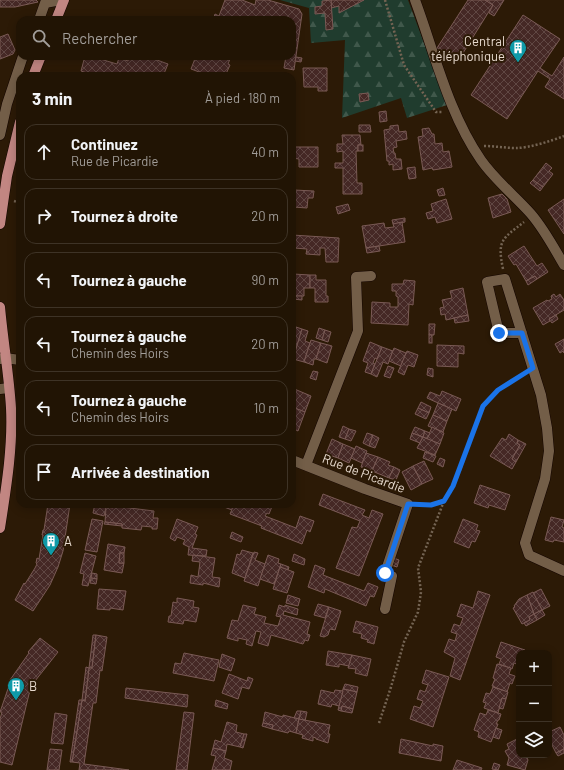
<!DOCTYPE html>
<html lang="fr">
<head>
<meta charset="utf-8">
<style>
	body { margin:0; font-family:Barlow,sans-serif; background:#2d2113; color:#f1f3f6 }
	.controls { position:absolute; right:12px; bottom:12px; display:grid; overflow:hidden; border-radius:8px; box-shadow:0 2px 10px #0003 }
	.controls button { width:36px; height:36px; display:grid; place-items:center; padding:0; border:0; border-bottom:1px solid #3e3326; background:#211404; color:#f1f3f6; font:20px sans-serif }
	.stop { position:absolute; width:12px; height:12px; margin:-9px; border:3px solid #1a73e8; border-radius:50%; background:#fff }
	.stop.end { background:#1a73e8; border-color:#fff; box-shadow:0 1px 4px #0008 }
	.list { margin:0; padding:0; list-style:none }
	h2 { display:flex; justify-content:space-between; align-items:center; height:52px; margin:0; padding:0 16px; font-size:17px }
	h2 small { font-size:13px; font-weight:400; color:#a29e9a }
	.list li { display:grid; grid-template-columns:26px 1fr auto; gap:12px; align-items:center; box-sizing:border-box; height:56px; margin:0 8px 8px; padding:0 8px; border:1px solid #3e3326; border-radius:12px }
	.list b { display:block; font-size:15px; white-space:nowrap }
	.list p { margin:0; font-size:13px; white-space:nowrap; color:#a29e9a }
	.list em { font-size:13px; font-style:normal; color:#a29e9a }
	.icon { flex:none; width:22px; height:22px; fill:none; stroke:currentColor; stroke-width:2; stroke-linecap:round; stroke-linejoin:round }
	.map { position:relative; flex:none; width:564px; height:770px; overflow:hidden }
	.search { position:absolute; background:#211404; box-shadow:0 2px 10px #0003; left:16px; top:16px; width:280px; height:44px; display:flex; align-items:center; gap:10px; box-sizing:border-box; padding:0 14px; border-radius:12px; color:#a29e9a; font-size:15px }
	.panel { position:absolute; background:#211404; box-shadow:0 2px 10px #0003; left:16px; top:72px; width:280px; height:436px; border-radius:12px }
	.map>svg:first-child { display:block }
	.forest { fill:url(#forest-firs) }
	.building { fill:url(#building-cross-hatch); stroke:#7a5a55 }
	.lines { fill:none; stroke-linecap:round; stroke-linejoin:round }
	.minor-casing { stroke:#140500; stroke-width:11 }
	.major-casing { stroke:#140500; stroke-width:11 }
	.path { stroke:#746453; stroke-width:2.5; stroke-dasharray:2 2; stroke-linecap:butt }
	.minor { stroke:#735e48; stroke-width:10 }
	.major { stroke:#c28682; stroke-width:10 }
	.route { stroke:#1a73e8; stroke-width:5 }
	.labels { text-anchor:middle; stroke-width:4; stroke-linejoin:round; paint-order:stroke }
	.poi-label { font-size:13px; fill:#e7dace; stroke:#2c1a06; text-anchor:start }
	.street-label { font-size:13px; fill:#e7dace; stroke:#2c1a06 }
</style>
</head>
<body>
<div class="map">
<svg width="564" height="770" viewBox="0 0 564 770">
	<defs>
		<pattern id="forest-firs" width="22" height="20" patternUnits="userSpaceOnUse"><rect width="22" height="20" fill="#203c2e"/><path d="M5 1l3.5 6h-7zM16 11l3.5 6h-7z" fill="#40584b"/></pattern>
		<pattern id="building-cross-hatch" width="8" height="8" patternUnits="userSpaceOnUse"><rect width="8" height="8" fill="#452825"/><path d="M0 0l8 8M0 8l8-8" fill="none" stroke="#604743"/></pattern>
	</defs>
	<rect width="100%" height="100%" fill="#2c1a06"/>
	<!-- forest -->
	<path class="forest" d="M 280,0 L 408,0 L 447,105 L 407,118 L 401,98 L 342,118 L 345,40 L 311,43 L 309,8 Z"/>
	<!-- building -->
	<g class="building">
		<path d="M 0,0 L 36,0 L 38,2 L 15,7 L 0,7 Z"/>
		<path d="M 225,0 L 242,0 L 255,5 L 256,0 L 268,0 L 299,9 L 302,14 L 294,70 L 284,68 L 286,56 L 292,56 L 292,20 L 279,16 L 278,20 L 213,20 L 215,14 L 219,16 Z"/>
		<path d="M 331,0 L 364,0 L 339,13 L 339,6 L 331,8 Z"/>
		<path d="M 331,0 L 333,29 L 326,30 L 325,13 L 315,14 L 315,7 L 322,6 L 322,1 Z"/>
		<path d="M 468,0 L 485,0 L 493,5 L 458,61 L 437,48 Z"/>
		<path d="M 485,0 L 504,0 L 494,16 L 489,13 L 493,5 Z"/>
		<path d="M 523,15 L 560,39 L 540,68 L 552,76 L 564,57 L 564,99 L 545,87 L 550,79 L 538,71 L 507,119 L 471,95 Z"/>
		<path d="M 8,34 L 15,50 L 13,54 L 0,59 L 0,37 Z"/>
		<path d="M 85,56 L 90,56 L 117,64 L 119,58 L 128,61 L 129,56 L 146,56 L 168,64 L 163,76 L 96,76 L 81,71 Z"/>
		<path d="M 196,56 L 227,56 L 227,58 L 230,59 L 228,64 L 230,65 L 226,74 L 225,76 L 210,76 L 191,69 Z"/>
		<path d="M 296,57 L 302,58 L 301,62 L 295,61 Z"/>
		<path d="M 303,68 L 327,68 L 327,91 L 318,91 L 318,87 L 304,87 Z"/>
		<path d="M 368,93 L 369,100 L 360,102 L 359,94 Z"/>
		<path d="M 386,111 L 387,121 L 380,122 L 379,112 Z"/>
		<path d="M 359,125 L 370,125 L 371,132 L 359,132 Z"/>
		<path d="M 398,125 L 399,132 L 406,131 L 407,139 L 396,141 L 397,147 L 393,148 L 394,153 L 395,153 L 396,159 L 401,159 L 402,169 L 393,170 L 393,164 L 389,165 L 389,161 L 387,161 L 384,130 L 390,129 L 390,126 Z"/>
		<path d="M 429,128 L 432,134 L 434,134 L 435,144 L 442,143 L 443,152 L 449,151 L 452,167 L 433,170 L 432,168 L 423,170 L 418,137 L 423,136 L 422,129 Z"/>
		<path d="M 342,135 L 360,135 L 361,145 L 358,145 L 358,151 L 356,151 L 357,183 L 362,183 L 362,194 L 343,194 L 343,168 L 335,168 L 335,163 L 343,163 L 343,151 L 337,152 L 337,144 L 343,144 Z"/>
		<rect x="358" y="145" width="5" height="6"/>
		<path d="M 292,147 L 318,147 L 318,167 L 299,167 L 299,159 L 292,158 L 292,160 Z"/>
		<path d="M 546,163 L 552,168 L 549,171 L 553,174 L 543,187 L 533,180 Z"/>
		<path d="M 415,167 L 416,178 L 409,179 L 407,168 Z"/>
		<path d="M 533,180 L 543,187 L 540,191 L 530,183 Z"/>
		<path d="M 443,188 L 445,195 L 439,196 L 437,190 Z"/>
		<path d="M 294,190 L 314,191 L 313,198 L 308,198 L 307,208 L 293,207 Z"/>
		<path d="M 502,194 L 507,199 L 511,212 L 493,218 L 488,198 Z"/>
		<path d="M 446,199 L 452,219 L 437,223 L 435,217 L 428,219 L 426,213 L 433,211 L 431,204 Z"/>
		<path d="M 564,199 L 564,234 L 548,210 Z"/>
		<path d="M 348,204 L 350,210 L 338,214 L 336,207 Z"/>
		<path d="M 405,218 L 405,222 L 393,224 L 392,220 Z"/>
		<path d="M 402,222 L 405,242 L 366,248 L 362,226 L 384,223 L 385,228 L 394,227 L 393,224 Z"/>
		<path d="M 292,235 L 339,238 L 338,262 L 326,262 L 325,248 L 320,248 L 320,255 L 306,254 L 307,249 L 294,248 L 292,254 Z"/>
		<path d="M 379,246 L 380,251 L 367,253 L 366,248 Z"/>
		<path d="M 524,246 L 537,266 L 542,263 L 548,272 L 537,279 L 535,276 L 526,281 L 516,264 L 514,265 L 508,256 Z"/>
		<path d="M 293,274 L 310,275 L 310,288 L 304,288 L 304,296 L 293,296 Z"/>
		<path d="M 310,275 L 316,275 L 316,280 L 326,280 L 326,296 L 328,296 L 328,302 L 315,302 L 315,288 L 310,288 Z"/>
		<path d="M 535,276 L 537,279 L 528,285 L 526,281 Z"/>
		<path d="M 404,280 L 415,281 L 413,305 L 409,304 L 408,325 L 371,323 L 372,302 L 390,303 L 390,307 L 398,307 L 398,297 L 396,296 L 396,291 L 392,291 L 392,284 L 403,284 Z"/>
		<path d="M 463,288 L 468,315 L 446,320 L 445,314 L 441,315 L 440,308 L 444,307 L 442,300 L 452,298 L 450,291 Z"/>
		<path d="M 554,294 L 556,297 L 560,294 L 564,300 L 564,310 L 549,319 L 550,321 L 543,325 L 533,308 L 547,300 L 548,301 L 552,299 L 551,296 Z"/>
		<path d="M 293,296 L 302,296 L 302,300 L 293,299 Z"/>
		<path d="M 468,315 L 469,321 L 455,323 L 454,318 Z"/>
		<path d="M 556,315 L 558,319 L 552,323 L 549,319 Z"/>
		<path d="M 429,324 L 435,324 L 434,335 L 429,335 Z"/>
		<path d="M 296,327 L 302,329 L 293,359 L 292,358 L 292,337 L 293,337 Z"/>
		<path d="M 319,328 L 325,330 L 322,340 L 316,338 Z"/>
		<path d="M 302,329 L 308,331 L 305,341 L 310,343 L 304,362 L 293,359 Z"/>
		<path d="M 325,330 L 331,332 L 328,342 L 322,340 Z"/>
		<rect x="429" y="335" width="3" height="8"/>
		<path d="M 564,339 L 564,353 L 563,351 L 560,353 L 555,344 Z"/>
		<path d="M 311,340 L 321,343 L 316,359 L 314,359 L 313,365 L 304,362 Z"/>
		<path d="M 370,342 L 382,347 L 377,359 L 375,358 L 373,363 L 375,364 L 371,374 L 365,372 L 368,363 L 363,361 Z"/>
		<path d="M 321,343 L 332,346 L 327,363 L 316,359 Z"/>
		<path d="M 437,345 L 464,346 L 464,354 L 458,353 L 458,367 L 437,366 Z"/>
		<path d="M 382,347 L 393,351 L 388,364 L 383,362 L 377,377 L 371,374 Z"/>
		<path d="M 394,348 L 406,353 L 401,366 L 389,361 Z"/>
		<path d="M 407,351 L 418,355 L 414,367 L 408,365 L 404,375 L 398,372 Z"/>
		<path d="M 388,366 L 394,368 L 390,378 L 384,376 Z"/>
		<path d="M 428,368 L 433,369 L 433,377 L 427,375 Z"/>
		<path d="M 313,371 L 318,372 L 316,380 L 310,378 Z"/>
		<path d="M 292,388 L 311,396 L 305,412 L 292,407 Z"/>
		<path d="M 442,391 L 461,399 L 456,411 L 427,398 L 430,392 L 440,396 Z"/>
		<path d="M 421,402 L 431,407 L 429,413 L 418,408 Z"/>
		<path d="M 438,403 L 452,409 L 447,421 L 433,415 Z"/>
		<path d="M 292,407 L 305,412 L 298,431 L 292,428 Z"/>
		<path d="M 418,408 L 429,413 L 426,419 L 415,414 Z"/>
		<path d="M 433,415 L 447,421 L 443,432 L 428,426 Z"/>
		<path d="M 343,426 L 349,429 L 345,439 L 339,437 Z"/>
		<path d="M 415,427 L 425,431 L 423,437 L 412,433 Z"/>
		<path d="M 432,427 L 444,433 L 440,444 L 427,439 Z"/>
		<path d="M 349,429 L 356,431 L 351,441 L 345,439 Z"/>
		<path d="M 425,431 L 430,433 L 427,439 L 423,437 Z"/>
		<path d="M 367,433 L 373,435 L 369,446 L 363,443 Z"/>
		<path d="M 412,433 L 423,437 L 420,443 L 410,439 Z"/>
		<path d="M 509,434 L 518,440 L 517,443 L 520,445 L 512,459 L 516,462 L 512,469 L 490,456 L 502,438 L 506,440 Z"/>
		<path d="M 373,435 L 379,438 L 375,448 L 369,446 Z"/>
		<path d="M 423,437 L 440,444 L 435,455 L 417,448 Z"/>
		<path d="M 332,439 L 343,444 L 338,458 L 326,454 Z"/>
		<path d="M 518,440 L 526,444 L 516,462 L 512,459 L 520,445 L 517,443 Z"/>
		<path d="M 343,444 L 355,449 L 349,463 L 338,458 Z"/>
		<path d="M 356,446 L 367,451 L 362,463 L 351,458 Z"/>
		<path d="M 425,452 L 436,456 L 433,462 L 423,458 Z"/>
		<path d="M 366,453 L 378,457 L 372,471 L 361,467 Z"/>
		<path d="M 378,457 L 390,462 L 388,465 L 394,467 L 389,478 L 372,471 Z"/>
		<path d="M 440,458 L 445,460 L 443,467 L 437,464 Z"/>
		<path d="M 424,461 L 433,479 L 422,484 L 413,466 Z"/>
		<path d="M 413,466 L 422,484 L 411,490 L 402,472 Z"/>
		<path d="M 394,467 L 400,470 L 396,480 L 389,478 Z"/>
		<path d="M 480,485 L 510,495 L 505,510 L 489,505 L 488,508 L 474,503 Z"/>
		<path d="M 323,494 L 365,510 L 362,515 L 369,518 L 372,510 L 383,514 L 359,576 L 336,568 L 352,527 L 357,528 L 360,521 L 319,505 Z"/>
		<path d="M 48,504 L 70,504 L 63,551 L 58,567 L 50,585 L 33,611 L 15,600 L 24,583 L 25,584 L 35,568 L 37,564 L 36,563 L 37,558 L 39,559 L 43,535 L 42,535 L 43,530 L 44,530 Z"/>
		<path d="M 95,504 L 107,504 L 104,516 L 93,513 Z"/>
		<path d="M 216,504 L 234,504 L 232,510 Z"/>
		<path d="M 234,504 L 273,504 L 269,514 L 267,513 L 265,516 L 296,528 L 300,516 L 314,521 L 310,532 L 307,530 L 302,544 L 261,528 L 262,526 L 230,514 Z"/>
		<path d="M 114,506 L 154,511 L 153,518 L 158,518 L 157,529 L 152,529 L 152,527 L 142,526 L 141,530 L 122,528 L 122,524 L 105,522 L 106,507 L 113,508 Z"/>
		<path d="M 551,517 L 564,520 L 562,527 L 564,528 L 564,542 L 554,540 L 553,542 L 545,540 Z"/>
		<path d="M 92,519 L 103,521 L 97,552 L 85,550 Z"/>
		<path d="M 177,519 L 198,527 L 195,534 L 197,535 L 192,548 L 207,550 L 206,556 L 188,555 L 189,547 L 183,544 L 185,540 L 177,537 L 175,541 L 170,538 Z"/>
		<path d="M 463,519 L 478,525 L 476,530 L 480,531 L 475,542 L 472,541 L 469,548 L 454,542 Z"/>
		<path d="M 105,522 L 122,524 L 122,526 L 104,524 Z"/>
		<path d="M 232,532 L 243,537 L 241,542 L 230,538 Z"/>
		<path d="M 108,544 L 125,547 L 124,553 L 120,553 L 119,563 L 124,563 L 122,573 L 104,570 Z"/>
		<path d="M 242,550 L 253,553 L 245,578 L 232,573 L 237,554 L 240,555 Z"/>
		<path d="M 254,552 L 258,553 L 255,560 L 265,564 L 258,586 L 244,581 Z"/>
		<path d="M 85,553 L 96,556 L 88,586 L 82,585 L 84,574 L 80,573 Z"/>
		<path d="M 120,553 L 124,553 L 124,563 L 119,563 Z"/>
		<path d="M 294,554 L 305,559 L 304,565 L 292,561 Z"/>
		<path d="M 193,555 L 215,558 L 212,577 L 220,578 L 219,587 L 203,583 L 203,585 L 190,583 L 191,575 L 198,577 L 200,562 L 192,561 Z"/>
		<path d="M 268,555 L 279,559 L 278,563 L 281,564 L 274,584 L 260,579 Z"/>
		<path d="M 391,557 L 399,560 L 397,567 L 388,564 Z"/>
		<path d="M 281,564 L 289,567 L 288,570 L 280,567 Z"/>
		<path d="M 315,565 L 325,569 L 323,575 L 364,591 L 368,583 L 378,587 L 374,597 L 370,596 L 366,606 L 325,589 L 324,593 L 308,587 Z"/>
		<path d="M 280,567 L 294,572 L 287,593 L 273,589 Z"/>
		<path d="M 92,573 L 97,574 L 97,579 L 91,578 Z"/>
		<path d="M 91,578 L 97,579 L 96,584 L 90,583 Z"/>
		<path d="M 99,589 L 126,591 L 123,610 L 110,608 L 110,610 L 97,609 Z"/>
		<path d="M 541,589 L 550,606 L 542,610 L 533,593 Z"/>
		<path d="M 478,591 L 490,595 L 460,680 L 450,676 L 455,658 L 444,652 L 449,639 L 455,641 L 457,634 L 451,632 L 454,624 L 460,626 L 463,618 L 457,616 L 461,604 L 473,608 Z"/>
		<path d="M 533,592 L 542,610 L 534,614 L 527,595 Z"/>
		<path d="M 288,595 L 300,599 L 298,606 L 286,603 Z"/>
		<path d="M 527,595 L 534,614 L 529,617 L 530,620 L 522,624 L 513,608 L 515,607 L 514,606 L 519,599 Z"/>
		<path d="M 177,598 L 194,601 L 193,607 L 199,608 L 196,622 L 184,620 L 183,624 L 168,622 L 169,616 L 171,616 L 173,602 L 177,603 Z"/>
		<path d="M 318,604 L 329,607 L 325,618 L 314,615 Z"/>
		<path d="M 243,605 L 256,608 L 254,614 L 266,617 L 264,623 L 278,626 L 281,617 L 276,616 L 279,605 L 285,607 L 285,605 L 298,609 L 297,615 L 284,611 L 283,615 L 310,622 L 307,634 L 310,635 L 308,641 L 305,640 L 303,644 L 271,635 L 268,646 L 258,643 L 261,632 L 256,631 L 252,646 L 246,644 L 247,640 L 238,638 L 238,641 L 227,638 L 232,620 L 238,621 Z"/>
		<path d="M 329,607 L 341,611 L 335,630 L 330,629 L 328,635 L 324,637 L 320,636 Z"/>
		<path d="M 542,610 L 545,615 L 537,620 L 534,614 Z"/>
		<path d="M 534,614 L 537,620 L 526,626 L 524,623 L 530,620 L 529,617 Z"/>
		<path d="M 356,621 L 378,627 L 374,644 L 367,642 L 368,640 L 361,638 L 362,634 L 353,632 Z"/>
		<path d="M 93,635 L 96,635 L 92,668 L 89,668 Z"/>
		<path d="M 96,635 L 107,637 L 102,671 L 100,670 L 96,703 L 93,703 L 84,764 L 129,770 L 79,770 L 80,763 L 72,762 L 82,700 L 85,701 L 89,668 L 92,668 Z"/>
		<path d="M 40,638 L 58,652 L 35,681 L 29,694 L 12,765 L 0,762 L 0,719 L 2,712 L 0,712 L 11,680 L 10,680 L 29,653 L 28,652 Z"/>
		<path d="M 501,642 L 525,650 L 524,653 L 519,653 L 519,665 L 514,663 L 512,669 L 499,664 L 501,659 L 496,657 Z"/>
		<path d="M 328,651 L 352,655 L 349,666 L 339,664 L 339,667 L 326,665 Z"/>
		<path d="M 184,653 L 219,660 L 214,681 L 173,673 L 175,663 L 181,664 Z"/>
		<path d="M 222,654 L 235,659 L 231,671 L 219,667 Z"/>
		<path d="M 352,655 L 371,659 L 367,676 L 355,673 L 356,669 L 348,668 Z"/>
		<path d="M 497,664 L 511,668 L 509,674 L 515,676 L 512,684 L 510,683 L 507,692 L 492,686 L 495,679 L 493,678 Z"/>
		<path d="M 86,667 L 89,668 L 85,701 L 82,700 Z"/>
		<path d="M 426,670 L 449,677 L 433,727 L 410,719 L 414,706 L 420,708 L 423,701 L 417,699 L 420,690 L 425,692 L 428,685 L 422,683 Z"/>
		<path d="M 229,674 L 247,681 L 248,677 L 253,679 L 249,689 L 242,687 L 238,699 L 222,693 Z"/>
		<path d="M 345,684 L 358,687 L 357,692 L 343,689 Z"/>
		<path d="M 493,687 L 508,692 L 506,699 L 502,698 L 498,713 L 484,708 L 486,703 L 483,702 L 486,693 L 490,694 Z"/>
		<path d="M 126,688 L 188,695 L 187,707 L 125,698 Z"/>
		<path d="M 343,689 L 357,692 L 353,709 L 342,706 L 341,711 L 338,710 Z"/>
		<path d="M 321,690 L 334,693 L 335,690 L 343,691 L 339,706 L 332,704 L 331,707 L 318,704 Z"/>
		<path d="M 502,698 L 506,699 L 503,709 L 499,708 Z"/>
		<path d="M 79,700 L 82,700 L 72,762 L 70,762 Z"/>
		<path d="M 216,700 L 228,704 L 227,709 L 215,706 Z"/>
		<path d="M 342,706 L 353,709 L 352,713 L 341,711 Z"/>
		<path d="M 488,710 L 501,714 L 499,720 L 498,720 L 496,724 L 498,724 L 491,742 L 478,737 L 479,732 L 474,730 L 480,713 L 486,715 Z"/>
		<path d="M 297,711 L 301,711 L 299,719 L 294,718 Z"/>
		<path d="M 301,711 L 307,712 L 305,721 L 299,719 Z"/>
		<path d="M 184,712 L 194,713 L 187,770 L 176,770 Z"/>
		<path d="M 265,712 L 283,717 L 283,715 L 299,719 L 296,733 L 289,731 L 288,733 L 272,729 L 273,725 L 263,723 Z"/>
		<path d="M 55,713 L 67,715 L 63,744 L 51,743 Z"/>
		<path d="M 299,719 L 330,725 L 328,734 L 330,734 L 328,743 L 316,739 L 316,738 L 313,737 L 313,741 L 302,738 L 303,735 L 296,733 Z"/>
		<path d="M 227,722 L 237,725 L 236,732 L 244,734 L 240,747 L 227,744 L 226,751 L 213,748 L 215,740 L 221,742 Z"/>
		<path d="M 263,723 L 273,725 L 272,729 L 262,726 Z"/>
		<path d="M 560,727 L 564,735 L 564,749 L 556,753 L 549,739 L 549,732 Z"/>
		<path d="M 496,728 L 502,730 L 499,739 L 493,737 Z"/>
		<path d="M 244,734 L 247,734 L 243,748 L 240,747 Z"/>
		<path d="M 401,739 L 433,746 L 433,744 L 443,746 L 441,761 L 399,753 Z"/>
		<path d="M 517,739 L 519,742 L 519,755 L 526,755 L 528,760 L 525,770 L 507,765 L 509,758 L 505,751 L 509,749 L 507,744 Z"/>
		<path d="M 213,748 L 226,751 L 224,758 L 232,761 L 230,770 L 212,770 L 216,756 L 211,755 Z"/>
		<path d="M 50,749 L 62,750 L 59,770 L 47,770 Z"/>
		<path d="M 564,749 L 564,753 L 558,756 L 556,753 Z"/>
		<path d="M 457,760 L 482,768 L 481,770 L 453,770 Z"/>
		<path d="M 494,763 L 500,765 L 498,770 L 492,769 Z"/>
	</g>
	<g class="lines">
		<defs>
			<g id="minor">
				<path d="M 415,0 C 435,54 448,112 481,160 C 495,180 515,196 531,214 C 544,229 554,248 564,265"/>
				<path d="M 39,20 L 45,3 L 61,0"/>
				<path d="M 0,135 L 7,104 L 23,56"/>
				<path d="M 522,333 L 499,333 L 487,282 L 505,279 L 541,395 L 547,428 L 549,451 L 545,479 L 525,543 L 529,555 L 564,571"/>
				<path d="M 0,359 L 5,358 L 20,360"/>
				<path d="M 0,389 L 9,388"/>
				<path d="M 292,460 L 365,489 L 408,504 L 385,573 L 392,576 L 385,609"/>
				<path d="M 306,465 L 358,331 L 356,277 L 371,276"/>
			</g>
			<g id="major">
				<path d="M 56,20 L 64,0"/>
				<path d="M 33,76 L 41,56"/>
				<path d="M 0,224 L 7,176 L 20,122"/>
				<path d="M 0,307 C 3,341 9,375 11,408 C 13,447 6,489 0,528"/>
			</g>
		</defs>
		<!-- minor casing -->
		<use href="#minor" class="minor-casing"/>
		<!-- major casing -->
		<use href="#major" class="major-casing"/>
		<!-- path -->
		<g class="path">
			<path d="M 385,0 L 404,65 L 436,112 L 443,112"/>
			<path d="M 484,146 C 495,146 505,148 516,148 C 529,148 551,141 564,136"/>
			<path d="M 14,201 L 20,203"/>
			<path d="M 503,269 C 497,240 502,239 524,222"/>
			<path d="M 419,504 C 427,505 435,506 442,502 C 457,494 473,424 483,406 C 493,392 509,383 524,374"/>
			<path d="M 379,723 L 391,687 L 404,642 L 418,612 L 421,592 L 418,568 L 444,501"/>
		</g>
		<!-- minor -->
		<use href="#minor" class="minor"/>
		<!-- major -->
		<use href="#major" class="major"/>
	</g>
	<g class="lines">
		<!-- route -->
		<path class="route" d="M 385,573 L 408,504 L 431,505 L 444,501 L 453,486 L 483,406 L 498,390 L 533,368 L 522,333 L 499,333"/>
	</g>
	<!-- icons -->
	<defs>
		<symbol id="building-pin" viewBox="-11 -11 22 30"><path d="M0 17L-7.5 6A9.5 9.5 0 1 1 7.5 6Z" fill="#0f9aa8" stroke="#2c1a06"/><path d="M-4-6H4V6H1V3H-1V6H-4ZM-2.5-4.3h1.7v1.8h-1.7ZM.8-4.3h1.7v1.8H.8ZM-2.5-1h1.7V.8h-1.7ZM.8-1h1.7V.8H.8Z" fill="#fff"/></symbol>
	</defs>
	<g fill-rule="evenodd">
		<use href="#building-pin" x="508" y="38" width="20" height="27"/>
		<use href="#building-pin" x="41" y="531" width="20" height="27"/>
		<use href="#building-pin" x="6" y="676" width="20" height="27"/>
	</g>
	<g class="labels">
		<!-- poi labels -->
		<g class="poi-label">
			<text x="505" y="46" text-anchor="end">Central<tspan x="505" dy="15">téléphonique</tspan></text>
			<text x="64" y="546">A</text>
			<text x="29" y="691">B</text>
		</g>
		<!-- street labels -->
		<g class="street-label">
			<text transform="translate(364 473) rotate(21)" y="5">Rue de Picardie</text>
		</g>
	</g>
</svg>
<div class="controls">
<button>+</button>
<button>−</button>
<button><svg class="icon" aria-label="layers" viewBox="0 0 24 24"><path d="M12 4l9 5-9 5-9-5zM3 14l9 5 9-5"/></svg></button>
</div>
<div class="stop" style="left:385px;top:573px"></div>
<div class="stop end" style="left:499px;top:333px"></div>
<div class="search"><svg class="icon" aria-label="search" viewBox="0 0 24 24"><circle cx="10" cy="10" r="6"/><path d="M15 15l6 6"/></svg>Rechercher</div>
<section class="panel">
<h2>3 min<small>À pied · 180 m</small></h2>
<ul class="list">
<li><svg class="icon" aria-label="ahead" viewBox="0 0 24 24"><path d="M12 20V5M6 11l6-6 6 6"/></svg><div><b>Continuez</b><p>Rue de Picardie</p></div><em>40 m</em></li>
<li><svg class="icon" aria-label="right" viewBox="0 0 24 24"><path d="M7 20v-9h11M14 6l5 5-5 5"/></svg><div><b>Tournez à droite</b></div><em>20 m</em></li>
<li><svg class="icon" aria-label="left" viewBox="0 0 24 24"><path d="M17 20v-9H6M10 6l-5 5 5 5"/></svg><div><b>Tournez à gauche</b></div><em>90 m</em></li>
<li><svg class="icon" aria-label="left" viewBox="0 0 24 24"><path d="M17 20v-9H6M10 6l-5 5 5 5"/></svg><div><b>Tournez à gauche</b><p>Chemin des Hoirs</p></div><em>20 m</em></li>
<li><svg class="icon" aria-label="left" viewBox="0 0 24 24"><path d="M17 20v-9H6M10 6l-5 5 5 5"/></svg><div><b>Tournez à gauche</b><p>Chemin des Hoirs</p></div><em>10 m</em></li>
<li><svg class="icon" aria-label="arrive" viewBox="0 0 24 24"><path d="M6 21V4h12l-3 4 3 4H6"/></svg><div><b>Arrivée à destination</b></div></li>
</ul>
</section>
</div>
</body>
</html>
